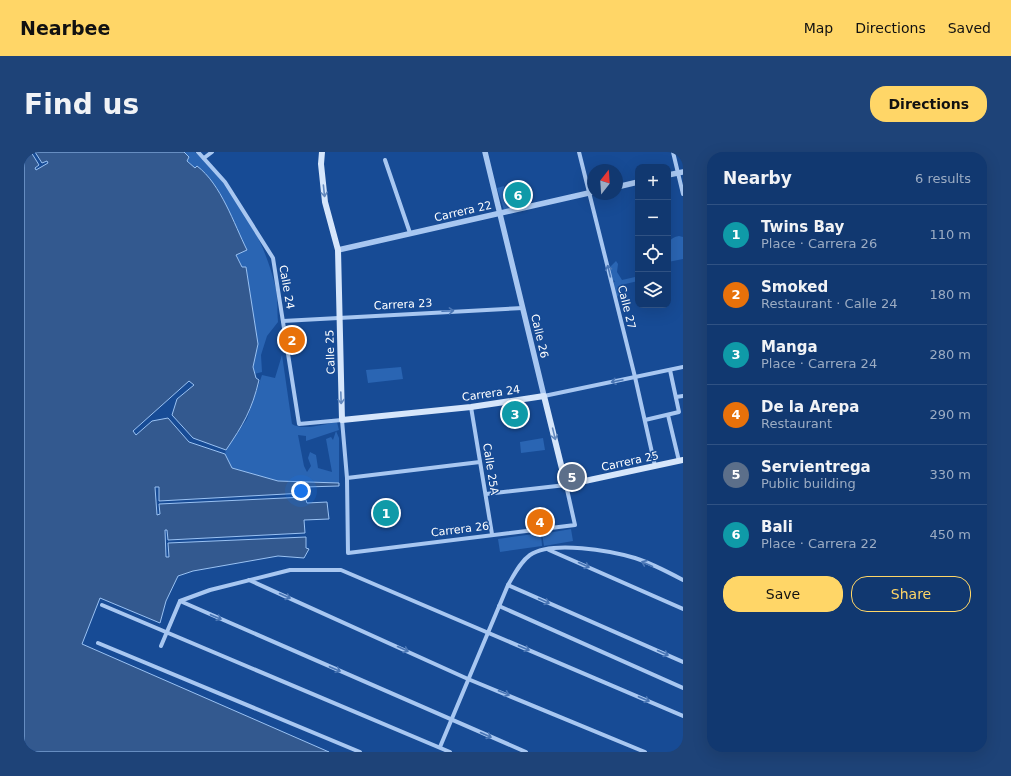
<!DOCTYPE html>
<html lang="en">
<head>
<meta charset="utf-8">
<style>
	body { margin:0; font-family:"DejaVu Sans",sans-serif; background:#1e4378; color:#f1f3f6 }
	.controls { position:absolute; right:12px; top:12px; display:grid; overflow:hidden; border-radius:8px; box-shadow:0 4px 16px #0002 }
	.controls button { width:36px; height:36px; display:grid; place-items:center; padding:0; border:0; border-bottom:1px solid #305283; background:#113870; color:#f1f3f6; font:20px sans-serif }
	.compass { position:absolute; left:563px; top:12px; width:36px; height:36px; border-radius:50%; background:#113870; box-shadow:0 4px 16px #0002; rotate:17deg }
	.you { position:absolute; left:277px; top:339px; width:14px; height:14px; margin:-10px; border:3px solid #fff; border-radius:50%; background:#1a73e8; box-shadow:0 0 0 6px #1a73e833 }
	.badge { display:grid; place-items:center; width:26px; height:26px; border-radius:50%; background:#ffd667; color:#fff; font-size:13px; font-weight:700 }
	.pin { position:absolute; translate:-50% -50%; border:2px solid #fff; box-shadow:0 1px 4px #0006 }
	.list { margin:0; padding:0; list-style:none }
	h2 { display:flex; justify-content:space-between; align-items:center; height:52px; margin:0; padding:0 16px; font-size:17px }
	h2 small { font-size:13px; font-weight:400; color:#9cacc3 }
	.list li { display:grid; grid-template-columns:26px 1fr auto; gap:12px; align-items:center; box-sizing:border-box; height:60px; padding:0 16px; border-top:1px solid #305283 }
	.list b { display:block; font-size:15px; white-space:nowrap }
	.list p { margin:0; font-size:13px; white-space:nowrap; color:#9cacc3 }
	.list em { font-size:13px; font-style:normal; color:#9cacc3 }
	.actions { display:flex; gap:8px; padding:12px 16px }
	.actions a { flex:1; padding:9px 0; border:1px solid #ffd667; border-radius:16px; text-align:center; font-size:14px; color:#ffd667 }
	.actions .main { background:#ffd667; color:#111 }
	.icon { flex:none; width:22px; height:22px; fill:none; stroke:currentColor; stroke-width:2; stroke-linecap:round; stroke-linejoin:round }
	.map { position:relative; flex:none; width:659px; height:600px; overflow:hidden; border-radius:16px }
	header { display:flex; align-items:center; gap:24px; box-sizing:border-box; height:56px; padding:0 20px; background:#ffd667; color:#111 }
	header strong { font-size:19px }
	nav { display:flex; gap:22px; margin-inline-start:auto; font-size:14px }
	.intro { display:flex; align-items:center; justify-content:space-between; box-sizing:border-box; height:96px; padding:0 24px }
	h1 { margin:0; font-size:28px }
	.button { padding:10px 18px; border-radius:16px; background:#ffd667; color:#111; font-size:14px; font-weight:700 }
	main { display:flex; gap:24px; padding:0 24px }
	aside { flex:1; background:#113870; border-radius:16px; box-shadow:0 4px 16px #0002 }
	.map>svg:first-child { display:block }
	.green { fill:#2a65b3; fill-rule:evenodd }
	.water { fill:#33598f; stroke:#9ac2f3 }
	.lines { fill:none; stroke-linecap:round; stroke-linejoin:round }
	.minor { stroke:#a8c7f1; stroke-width:4 }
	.tertiary { stroke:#a8c7f1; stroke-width:5.5 }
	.secondary { stroke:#d6e6fb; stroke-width:6 }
	.oneway { stroke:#6389be }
	.oneway2 { stroke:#4a76b5 }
	.labels { text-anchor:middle; stroke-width:3; stroke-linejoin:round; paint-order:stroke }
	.street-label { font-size:11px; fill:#fff; stroke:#174b95 }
</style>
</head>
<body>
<header>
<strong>Nearbee</strong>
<nav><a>Map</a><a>Directions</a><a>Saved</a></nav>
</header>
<div class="intro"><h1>Find us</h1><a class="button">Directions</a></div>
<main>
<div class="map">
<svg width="659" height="600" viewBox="0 0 659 600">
	<rect width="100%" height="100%" fill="#174b95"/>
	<!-- green -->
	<g class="green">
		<path d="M 160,0 L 171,0 C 208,35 239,83 251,133 C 254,144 253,158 254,170 L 243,184 L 237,203 L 238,220 L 230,222 L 229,215 L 234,192 L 222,115 L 218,115 L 212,102 L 222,97 L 193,36 L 179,19 L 171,17 L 163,8 Z"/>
		<path d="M 480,34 L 485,53 L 489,52 L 490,56 L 480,58 L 473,36 Z"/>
		<path d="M 655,84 L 659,85 L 659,107 L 644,110 C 644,98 641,86 655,84 Z"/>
		<path d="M 592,109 L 594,112 L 593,120 L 598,128 L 611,125 L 614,123 L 614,129 L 597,133 L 598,140 L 593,145 L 588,133 L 591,129 L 587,128 L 586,115 Z"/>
		<path d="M 258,203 L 268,272 C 278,279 301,272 313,270 L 315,278 L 312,279 L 315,286 L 315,331 L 254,329 L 208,316 L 201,302 L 202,298 L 223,267 L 238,223 L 251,226 ZM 312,279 L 309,288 L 307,285 L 302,287 L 308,320 L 294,316 L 292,303 L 286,300 L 284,306 L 287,314 L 283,320 L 280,314 L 274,283 L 282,284 L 282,289 Z"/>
		<path d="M 377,215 L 379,227 L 344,231 L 342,218 Z"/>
		<path d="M 519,286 L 521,298 L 497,301 L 496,290 Z"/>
		<path d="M 547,377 L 549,389 L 520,394 L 518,382 Z"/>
		<path d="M 517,381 L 518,394 L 476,400 L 474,387 Z"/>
	</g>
	<!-- water -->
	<path class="water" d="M 0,0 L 7,0 L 15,13 L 11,16 L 12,18 L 24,11 L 23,9 L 18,11 L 11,0 L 160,0 L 165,5 L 163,9 L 171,16 L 173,14 C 197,32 210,72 223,98 L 212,103 L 218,115 L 222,115 L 234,192 L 229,215 L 232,226 L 235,228 C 228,258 219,273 202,298 L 169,286 L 148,263 L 153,247 L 170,233 L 165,229 L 109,279 L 112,283 L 128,269 L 144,266 L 165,290 L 201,302 L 208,316 L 254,329 L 315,331 L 315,334 L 281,335 L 280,341 L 135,349 L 135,335 L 131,335 L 133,363 L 136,362 L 135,352 L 281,345 L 283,351 L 303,350 L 305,367 L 280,368 L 281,381 L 144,388 L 143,378 L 141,378 L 142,405 L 145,405 L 144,391 L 282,385 L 282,396 L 285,397 L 280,406 L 254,404 L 169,419 L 154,424 L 142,449 L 136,471 L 76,446 L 58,492 L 305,600 L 0,600 Z"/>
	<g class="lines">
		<!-- minor -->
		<g class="minor">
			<path d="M 174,0 L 201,30 L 249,106 L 275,272 L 318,268 L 323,326 L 324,401 L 551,373 L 542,333 L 462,342"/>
			<path d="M 555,0 L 611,225 L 631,314"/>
			<path d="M 649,0 L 659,42"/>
			<path d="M 180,6 L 188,0"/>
			<path d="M 361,8 L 386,81"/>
			<path d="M 259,169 L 499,156"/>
			<path d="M 520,244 L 659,215"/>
			<path d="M 652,245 L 659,244"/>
			<path d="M 447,255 L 468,382"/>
			<path d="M 644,263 L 655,309"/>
			<path d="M 621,268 L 655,260 L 646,218"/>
			<path d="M 323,326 L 456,310"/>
			<path d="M 525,398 L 659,457"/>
			<path d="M 225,428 L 444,527 L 621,600"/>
			<path d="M 484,433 L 659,510"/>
			<path d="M 156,449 L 502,600"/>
			<path d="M 78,453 L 426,600"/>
			<path d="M 475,454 L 659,536"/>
			<path d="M 74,491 L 336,600"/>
			<path d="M 137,494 L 156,449 L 186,438 L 266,418 L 317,418 L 659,564"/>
			<path d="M 416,595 L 484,433 C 490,423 496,410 506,403 C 528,388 587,399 611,406 C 627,411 644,420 659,428"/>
		</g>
		<!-- tertiary -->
		<g class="tertiary">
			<path d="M 461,0 L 520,244"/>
			<path d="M 644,23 L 659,20"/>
			<path d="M 593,35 L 614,30"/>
			<path d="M 314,98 L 569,40"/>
		</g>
		<!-- secondary -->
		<path class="secondary" d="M 298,0 L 297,12 L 301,50 L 314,98 L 318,268 L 447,255 L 520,244 L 542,333 L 659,308"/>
	</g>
	<!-- one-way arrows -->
	<defs><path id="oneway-shaft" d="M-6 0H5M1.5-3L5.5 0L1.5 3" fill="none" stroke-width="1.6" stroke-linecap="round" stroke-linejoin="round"/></defs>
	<g class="oneway">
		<use href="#oneway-shaft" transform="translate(300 39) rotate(84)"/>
		<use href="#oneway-shaft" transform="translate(317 246) rotate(88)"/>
		<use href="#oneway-shaft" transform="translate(530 282) rotate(76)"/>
	</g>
	<g class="oneway2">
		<use href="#oneway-shaft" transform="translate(585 119) rotate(-104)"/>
		<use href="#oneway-shaft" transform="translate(424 159) rotate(-3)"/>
		<use href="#oneway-shaft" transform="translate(593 229) rotate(168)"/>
		<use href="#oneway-shaft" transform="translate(623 412) rotate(-156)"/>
		<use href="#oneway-shaft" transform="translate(560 413) rotate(24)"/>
		<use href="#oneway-shaft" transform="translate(261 444) rotate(24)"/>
		<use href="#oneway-shaft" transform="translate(520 449) rotate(24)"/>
		<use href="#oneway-shaft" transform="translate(192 465) rotate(23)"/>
		<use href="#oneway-shaft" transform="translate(500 496) rotate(23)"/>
		<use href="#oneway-shaft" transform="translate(379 497) rotate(24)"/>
		<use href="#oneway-shaft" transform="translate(639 501) rotate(24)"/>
		<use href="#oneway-shaft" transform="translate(311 517) rotate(23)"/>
		<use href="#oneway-shaft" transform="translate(480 541) rotate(22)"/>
		<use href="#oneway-shaft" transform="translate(620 547) rotate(23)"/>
		<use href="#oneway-shaft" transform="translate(462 583) rotate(24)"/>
	</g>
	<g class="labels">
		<!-- street labels -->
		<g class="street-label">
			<text transform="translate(439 59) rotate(-13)" y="4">Carrera 22</text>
			<text transform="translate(263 135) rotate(80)" y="4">Calle 24</text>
			<text transform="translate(379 152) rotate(-3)" y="4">Carrera 23</text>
			<text transform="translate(603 155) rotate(76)" y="4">Calle 27</text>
			<text transform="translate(516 184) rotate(77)" y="4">Calle 26</text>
			<text transform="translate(306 200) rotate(-92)" y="4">Calle 25</text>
			<text transform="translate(467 241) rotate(-8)" y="4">Carrera 24</text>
			<text transform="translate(606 309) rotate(-12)" y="4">Carrera 25</text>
			<text transform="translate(467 317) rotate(81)" y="4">Calle 25A</text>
			<text transform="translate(436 377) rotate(-7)" y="4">Carrera 26</text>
		</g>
	</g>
</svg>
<div class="controls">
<button>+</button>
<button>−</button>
<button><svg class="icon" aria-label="locate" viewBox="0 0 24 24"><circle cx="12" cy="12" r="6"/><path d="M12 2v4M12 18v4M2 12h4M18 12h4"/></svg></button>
<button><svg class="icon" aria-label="layers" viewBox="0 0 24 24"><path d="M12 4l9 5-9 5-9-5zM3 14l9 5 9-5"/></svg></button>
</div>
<svg class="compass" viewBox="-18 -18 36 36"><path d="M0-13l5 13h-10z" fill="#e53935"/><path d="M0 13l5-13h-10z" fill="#9cacc3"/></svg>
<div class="you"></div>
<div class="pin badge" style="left:362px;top:361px;background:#0f9aa8">1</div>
<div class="pin badge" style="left:268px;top:188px;background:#e8710a">2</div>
<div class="pin badge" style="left:491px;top:262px;background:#0f9aa8">3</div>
<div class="pin badge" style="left:516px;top:370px;background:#e8710a">4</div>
<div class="pin badge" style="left:548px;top:325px;background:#5c6f8a">5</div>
<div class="pin badge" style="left:494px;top:43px;background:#0f9aa8">6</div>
</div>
<aside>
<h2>Nearby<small>6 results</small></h2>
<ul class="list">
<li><span class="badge" style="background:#0f9aa8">1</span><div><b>Twins Bay</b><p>Place · Carrera 26</p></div><em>110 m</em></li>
<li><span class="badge" style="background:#e8710a">2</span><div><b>Smoked</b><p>Restaurant · Calle 24</p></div><em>180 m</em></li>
<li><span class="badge" style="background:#0f9aa8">3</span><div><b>Manga</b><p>Place · Carrera 24</p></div><em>280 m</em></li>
<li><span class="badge" style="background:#e8710a">4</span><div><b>De la Arepa</b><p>Restaurant</p></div><em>290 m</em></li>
<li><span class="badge" style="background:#5c6f8a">5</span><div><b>Servientrega</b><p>Public building</p></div><em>330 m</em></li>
<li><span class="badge" style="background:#0f9aa8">6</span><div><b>Bali</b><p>Place · Carrera 22</p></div><em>450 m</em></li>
</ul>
<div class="actions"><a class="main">Save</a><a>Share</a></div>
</aside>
</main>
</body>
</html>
